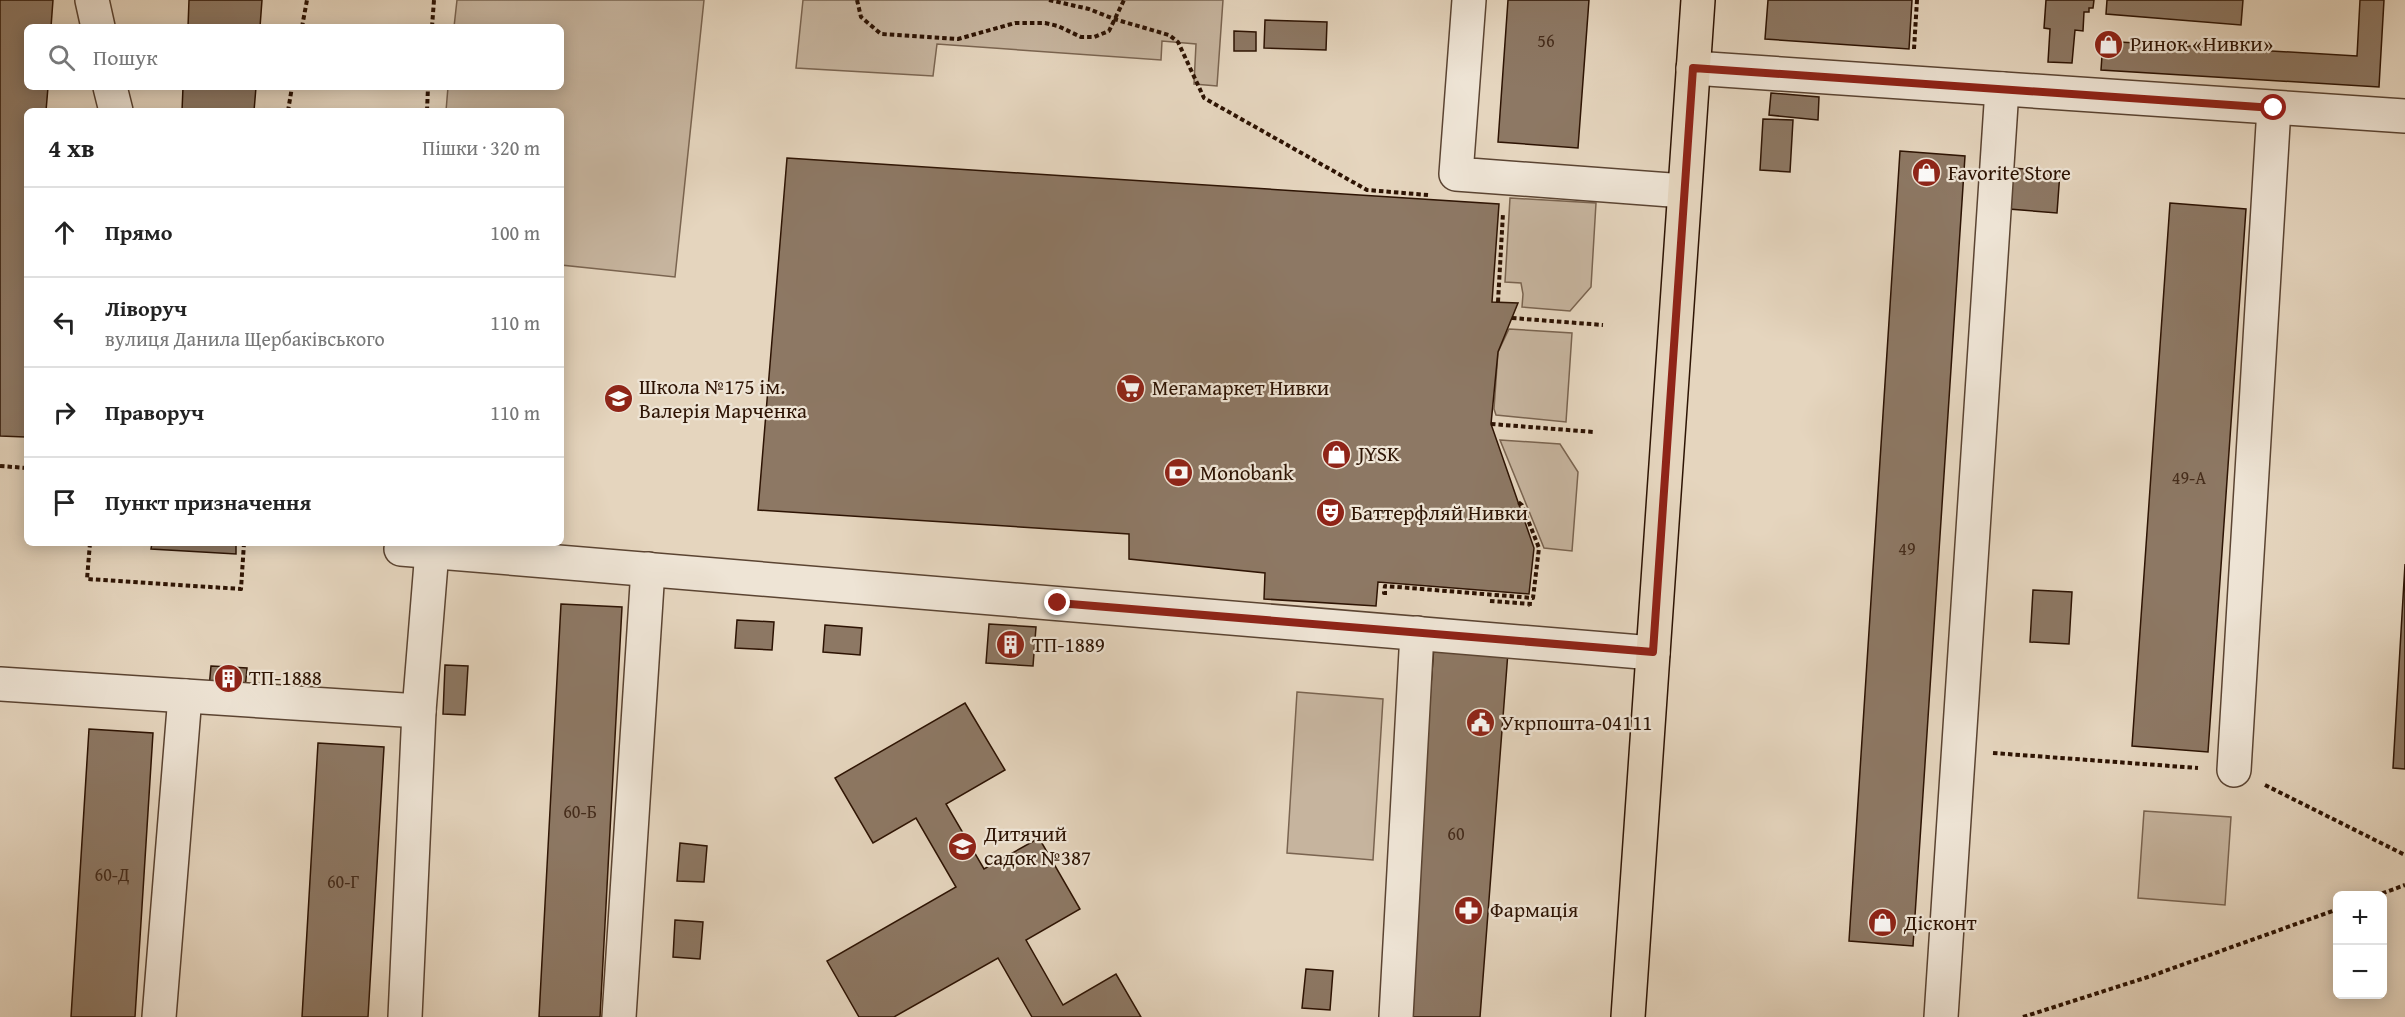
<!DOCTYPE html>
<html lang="uk">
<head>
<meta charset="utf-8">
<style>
	body { margin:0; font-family:"Gentium Book Plus",serif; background:#f6f6f6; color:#222 }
	.controls { position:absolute; right:18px; bottom:18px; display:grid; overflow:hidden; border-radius:9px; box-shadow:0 3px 15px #0003 }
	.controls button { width:54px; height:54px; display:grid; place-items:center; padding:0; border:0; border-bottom:2px solid #e0e0e0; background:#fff; color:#222; font:30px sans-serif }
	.stop { position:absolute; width:18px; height:18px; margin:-14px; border:4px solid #8f2418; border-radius:50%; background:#fff }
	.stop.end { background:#8f2418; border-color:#fff; box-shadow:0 2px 6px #0008 }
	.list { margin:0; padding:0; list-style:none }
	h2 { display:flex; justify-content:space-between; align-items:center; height:78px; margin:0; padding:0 24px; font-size:26px }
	h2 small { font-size:20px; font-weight:400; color:#767676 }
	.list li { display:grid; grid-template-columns:39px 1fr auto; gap:18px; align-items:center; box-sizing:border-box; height:90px; padding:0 24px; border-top:2px solid #e0e0e0 }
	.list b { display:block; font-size:22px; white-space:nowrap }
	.list p { margin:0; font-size:20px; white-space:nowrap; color:#767676 }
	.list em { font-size:20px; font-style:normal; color:#767676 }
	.icon { flex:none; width:33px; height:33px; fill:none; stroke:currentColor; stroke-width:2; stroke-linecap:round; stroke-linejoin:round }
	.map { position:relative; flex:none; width:2405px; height:1017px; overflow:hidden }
	.search { position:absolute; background:#fff; box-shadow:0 3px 15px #0003; left:24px; top:24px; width:540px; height:66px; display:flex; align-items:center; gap:15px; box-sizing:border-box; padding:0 21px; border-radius:9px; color:#767676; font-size:22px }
	.panel { position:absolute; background:#fff; box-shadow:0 3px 15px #0003; left:24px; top:108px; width:540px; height:438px; border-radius:9px }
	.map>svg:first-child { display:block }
	.green { fill:#c6b49e; stroke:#7a6450; stroke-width:1.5 }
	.building { fill:#8d7864; stroke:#2d1303; stroke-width:1.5 }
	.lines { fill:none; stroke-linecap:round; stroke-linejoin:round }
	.minor-casing { stroke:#5b4432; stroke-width:36 }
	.major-casing { stroke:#2d1303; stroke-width:36 }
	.path { stroke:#2d1303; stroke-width:4; stroke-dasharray:4.5 3; stroke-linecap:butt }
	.minor { stroke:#eee4d5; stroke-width:33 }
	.major { stroke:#e5d5be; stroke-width:33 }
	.route { stroke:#8f2418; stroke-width:8 }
	.labels { text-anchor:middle; stroke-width:4.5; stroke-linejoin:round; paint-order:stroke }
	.number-label { font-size:18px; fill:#452c1b }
	.poi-label { font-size:21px; fill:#2d1303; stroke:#eee4d5; text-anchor:start }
</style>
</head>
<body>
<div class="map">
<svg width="2405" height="1017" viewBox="0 0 2405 1017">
	<rect width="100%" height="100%" fill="#e5d5be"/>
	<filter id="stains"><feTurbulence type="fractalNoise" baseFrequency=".00333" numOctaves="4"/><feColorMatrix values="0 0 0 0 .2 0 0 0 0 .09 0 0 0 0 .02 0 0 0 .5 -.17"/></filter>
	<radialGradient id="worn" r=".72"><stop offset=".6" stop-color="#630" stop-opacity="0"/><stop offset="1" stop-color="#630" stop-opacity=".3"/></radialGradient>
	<!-- green -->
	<g class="green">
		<path d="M 457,0 L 704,0 L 675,277 L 561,265 L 561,111 L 446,111 L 448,87 L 561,87 L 561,27 L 454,27 Z"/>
		<path d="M 803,0 L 1223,0 L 1217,86 L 1194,84 L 1196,44 L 1162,41 L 1161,60 L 937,44 L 933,76 L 796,68 Z"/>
		<path d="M 1510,198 L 1596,203 L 1591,287 L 1570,311 L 1522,307 L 1523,294 L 1521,283 L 1505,282 Z"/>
		<path d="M 1509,329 L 1572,333 L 1566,422 L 1496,415 L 1494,409 L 1498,352 Z"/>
		<path d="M 1500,440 L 1560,444 L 1578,472 L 1572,551 L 1544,548 Z"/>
		<path d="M 1297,692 L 1383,699 L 1373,860 L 1287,853 Z"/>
		<path d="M 2144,811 L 2231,817 L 2225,905 L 2138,898 Z"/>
	</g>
	<!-- building -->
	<g class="building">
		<path d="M 0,0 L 53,0 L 51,27 L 27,27 L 27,87 L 48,87 L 46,111 L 27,111 L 27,407 L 25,437 L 0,436 Z"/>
		<path d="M 189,0 L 262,0 L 260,27 L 188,27 Z"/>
		<path d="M 1508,0 L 1589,0 L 1578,148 L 1498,142 Z"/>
		<path d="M 1768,0 L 1912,0 L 1909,49 L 1765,39 Z"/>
		<path d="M 2046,0 L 2094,0 L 2093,8 L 2089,8 L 2089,12 L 2084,12 L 2083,31 L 2075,30 L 2072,63 L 2048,62 L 2050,29 L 2044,28 Z"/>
		<path d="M 2107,0 L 2243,0 L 2241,25 L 2106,14 Z"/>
		<path d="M 2360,0 L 2384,0 L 2379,87 L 2101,70 L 2103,41 L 2357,56 Z"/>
		<path d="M 1265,20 L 1327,22 L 1326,50 L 1264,48 Z"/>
		<path d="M 1234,31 L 1256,32 L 1256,51 L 1234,51 Z"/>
		<path d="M 183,87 L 256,87 L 254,111 L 182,111 Z"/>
		<path d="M 1771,93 L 1819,97 L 1818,120 L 1769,115 Z"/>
		<path d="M 1763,119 L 1793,120 L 1790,172 L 1760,170 Z"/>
		<path d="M 1900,151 L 1965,156 L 1913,946 L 1849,941 Z"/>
		<path d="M 787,158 L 1499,204 L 1492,302 L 1518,303 L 1498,352 L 1491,424 L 1534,548 L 1529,594 L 1378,582 L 1376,606 L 1264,599 L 1265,573 L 1129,559 L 1129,534 L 758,510 Z"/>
		<path d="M 2012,168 L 2060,172 L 2057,213 L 2009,209 Z"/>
		<path d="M 2170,203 L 2246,209 L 2208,752 L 2132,746 Z"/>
		<path d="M 152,543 L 236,543 L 236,554 L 151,549 Z"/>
		<path d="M 2405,564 L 2405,769 L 2393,768 Z"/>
		<path d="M 2033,590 L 2072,592 L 2069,644 L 2030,642 Z"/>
		<path d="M 561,604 L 622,607 L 600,1017 L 539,1017 Z"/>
		<path d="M 737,620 L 774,622 L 772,650 L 735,648 Z"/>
		<path d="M 989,624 L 1036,627 L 1033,666 L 986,663 Z"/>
		<path d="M 825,625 L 862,628 L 860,655 L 823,652 Z"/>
		<path d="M 1434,646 L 1508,652 L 1480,1017 L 1405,1017 Z"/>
		<path d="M 445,665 L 468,666 L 465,715 L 443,714 Z"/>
		<path d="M 211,666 L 247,668 L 245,690 L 209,688 Z"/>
		<path d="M 965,703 L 1005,770 L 946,804 L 984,869 L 1039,838 L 1080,909 L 1026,940 L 1063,1005 L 1116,974 L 1141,1017 L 1032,1017 L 998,958 L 894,1017 L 859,1017 L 827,961 L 956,887 L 916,818 L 873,843 L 835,778 Z"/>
		<path d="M 89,729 L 153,733 L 135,1017 L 71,1017 Z"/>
		<path d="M 318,743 L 384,747 L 368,1017 L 302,1017 Z"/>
		<path d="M 680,843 L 707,846 L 704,882 L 677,881 Z"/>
		<path d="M 675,920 L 703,922 L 700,959 L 673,957 Z"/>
		<path d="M 1306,969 L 1333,971 L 1330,1010 L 1302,1008 Z"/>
	</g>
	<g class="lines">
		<defs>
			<g id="minor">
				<path d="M 92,0 L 98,27"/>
				<path d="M 1469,0 L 1456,174 L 1684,191"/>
				<path d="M 1693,68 L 2405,116"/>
				<path d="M 110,87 L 116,111"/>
				<path d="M 401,549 L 1653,653"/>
				<path d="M 0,684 L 419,711"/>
				<path d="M 2234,770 L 2274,108"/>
				<path d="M 159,1017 L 185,696"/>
				<path d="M 405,1017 L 419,711 L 432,551"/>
				<path d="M 619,1017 L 648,569"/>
				<path d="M 1396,1017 L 1417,633"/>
				<path d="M 1941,1017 L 2002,89"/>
			</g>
			<path id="major" d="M 1628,1017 L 1698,0"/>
		</defs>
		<!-- minor casing -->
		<use href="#minor" class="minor-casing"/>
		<!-- major casing -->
		<use href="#major" class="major-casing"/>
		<!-- path -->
		<g class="path">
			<path d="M 857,0 L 861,17 L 881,34 L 958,39 L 1015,23 L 1045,23 L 1058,26 L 1081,37 L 1094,37 L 1109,31 L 1124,0"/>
			<path d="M 1049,0 L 1089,9 L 1114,19 L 1169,35 L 1178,42 L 1204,98 L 1367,190 L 1428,195"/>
			<path d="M 302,27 L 307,0"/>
			<path d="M 432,27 L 434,0"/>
			<path d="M 1914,49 L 1917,0"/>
			<path d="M 288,111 L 292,87"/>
			<path d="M 427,111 L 428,87"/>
			<path d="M 1498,302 L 1503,213"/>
			<path d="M 1512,318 L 1603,325"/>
			<path d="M 1491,424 L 1594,432"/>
			<path d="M 0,466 L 27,468"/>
			<path d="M 90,543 L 87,579 L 241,589 L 244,543"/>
			<path d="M 1387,593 L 1384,593 L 1385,586 L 1533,598 L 1539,548 L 1522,505 L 1518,502"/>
			<path d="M 1490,601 L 1532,604 L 1528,605"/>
			<path d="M 1993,753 L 2198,768"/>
			<path d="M 2265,785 L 2405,855"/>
			<path d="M 2375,896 L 2405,885"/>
			<path d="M 2023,1017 L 2151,976 L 2338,909"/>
		</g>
		<!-- minor -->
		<use href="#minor" class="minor"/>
		<!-- major -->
		<use href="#major" class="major"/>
	</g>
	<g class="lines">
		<!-- route -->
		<path class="route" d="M 1058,603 L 1653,652 L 1693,68 L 2274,108"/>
	</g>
	<!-- icons -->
	<defs>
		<symbol id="shop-disc" viewBox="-11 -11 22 22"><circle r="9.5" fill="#8f2418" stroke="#eee4d5"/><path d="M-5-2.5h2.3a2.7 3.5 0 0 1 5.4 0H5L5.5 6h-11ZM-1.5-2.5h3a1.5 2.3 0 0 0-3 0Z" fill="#fff"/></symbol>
		<symbol id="supermarket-disc" viewBox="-11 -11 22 22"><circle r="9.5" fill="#8f2418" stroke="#eee4d5"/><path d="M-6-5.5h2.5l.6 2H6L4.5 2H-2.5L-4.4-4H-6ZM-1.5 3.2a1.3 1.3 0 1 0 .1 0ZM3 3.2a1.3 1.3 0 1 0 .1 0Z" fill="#fff"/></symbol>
		<symbol id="school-disc" viewBox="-11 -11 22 22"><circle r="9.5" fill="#8f2418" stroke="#eee4d5"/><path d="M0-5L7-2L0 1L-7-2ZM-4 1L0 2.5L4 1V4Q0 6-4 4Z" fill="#fff"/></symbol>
		<symbol id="bank-disc" viewBox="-11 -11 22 22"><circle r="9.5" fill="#8f2418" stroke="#eee4d5"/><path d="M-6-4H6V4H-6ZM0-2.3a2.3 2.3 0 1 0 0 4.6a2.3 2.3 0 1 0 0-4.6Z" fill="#fff"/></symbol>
		<symbol id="theatre-disc" viewBox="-11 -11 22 22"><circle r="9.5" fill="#8f2418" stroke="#eee4d5"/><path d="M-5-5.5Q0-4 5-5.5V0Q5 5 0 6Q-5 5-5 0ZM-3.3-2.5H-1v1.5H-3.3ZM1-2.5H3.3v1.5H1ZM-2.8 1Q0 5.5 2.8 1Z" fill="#fff"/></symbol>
		<symbol id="building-disc" viewBox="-11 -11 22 22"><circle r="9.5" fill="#8f2418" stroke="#eee4d5"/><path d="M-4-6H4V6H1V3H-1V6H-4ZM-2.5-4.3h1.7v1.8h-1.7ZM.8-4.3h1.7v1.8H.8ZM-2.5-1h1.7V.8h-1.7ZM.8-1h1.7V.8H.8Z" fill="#fff"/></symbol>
		<symbol id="civic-disc" viewBox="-11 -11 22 22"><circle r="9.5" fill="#8f2418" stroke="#eee4d5"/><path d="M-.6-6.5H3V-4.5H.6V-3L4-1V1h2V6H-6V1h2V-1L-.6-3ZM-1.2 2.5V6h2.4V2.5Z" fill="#fff"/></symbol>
		<symbol id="pharmacy-disc" viewBox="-11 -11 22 22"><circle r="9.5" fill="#8f2418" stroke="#eee4d5"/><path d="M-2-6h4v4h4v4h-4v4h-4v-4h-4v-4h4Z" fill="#fff"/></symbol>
	</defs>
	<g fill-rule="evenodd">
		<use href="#shop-disc" x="2092" y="28" width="33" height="33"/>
		<use href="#shop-disc" x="1910" y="156" width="33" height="33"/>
		<use href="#supermarket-disc" x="1114" y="372" width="33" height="33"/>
		<use href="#school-disc" x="602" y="382" width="33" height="33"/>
		<use href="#shop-disc" x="1320" y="438" width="33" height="33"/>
		<use href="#bank-disc" x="1162" y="456" width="33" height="33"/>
		<use href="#theatre-disc" x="1314" y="496" width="33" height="33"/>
		<use href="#building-disc" x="994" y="628" width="33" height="33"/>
		<use href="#building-disc" x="212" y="662" width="33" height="33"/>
		<use href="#civic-disc" x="1464" y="706" width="33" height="33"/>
		<use href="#school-disc" x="946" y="830" width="33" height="33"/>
		<use href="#pharmacy-disc" x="1452" y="894" width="33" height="33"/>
		<use href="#shop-disc" x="1866" y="906" width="33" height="33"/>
	</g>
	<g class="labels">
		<!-- number labels -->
		<g class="number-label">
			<text x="1546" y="47">56</text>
			<text x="2189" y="484">49-А</text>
			<text x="1907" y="555">49</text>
			<text x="580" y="818">60-Б</text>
			<text x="1456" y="840">60</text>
			<text x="112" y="881">60-Д</text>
			<text x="343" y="888">60-Г</text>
		</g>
		<!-- poi labels -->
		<g class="poi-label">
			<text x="2130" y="51">Ринок «Нивки»</text>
			<text x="1948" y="180">Favorite Store</text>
			<text x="639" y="394">Школа №175 ім.<tspan x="639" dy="24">Валерія Марченка</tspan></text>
			<text x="1152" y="395">Мегамаркет Нивки</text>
			<text x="1358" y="461">JYSK</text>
			<text x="1200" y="480">Monobank</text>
			<text x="1351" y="520">Баттерфляй Нивки</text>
			<text x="1032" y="652">ТП-1889</text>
			<text x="249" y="685">ТП-1888</text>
			<text x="1501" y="730">Укрпошта-04111</text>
			<text x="984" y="841">Дитячий<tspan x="984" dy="24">садок №387</tspan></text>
			<text x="1490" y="917">Фармація</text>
			<text x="1904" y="930">Дісконт</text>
		</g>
	</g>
	<rect width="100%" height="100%" filter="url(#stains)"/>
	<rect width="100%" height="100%" fill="url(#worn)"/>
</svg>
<div class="controls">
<button>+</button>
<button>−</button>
</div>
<div class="stop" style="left:2274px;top:108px"></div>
<div class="stop end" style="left:1058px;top:603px"></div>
<div class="search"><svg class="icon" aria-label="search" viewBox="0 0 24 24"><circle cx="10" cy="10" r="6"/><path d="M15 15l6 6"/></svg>Пошук</div>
<section class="panel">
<h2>4 хв<small>Пішки · 320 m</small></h2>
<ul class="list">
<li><svg class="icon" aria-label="ahead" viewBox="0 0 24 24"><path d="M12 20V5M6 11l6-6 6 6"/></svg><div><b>Прямо</b></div><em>100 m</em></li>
<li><svg class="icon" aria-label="left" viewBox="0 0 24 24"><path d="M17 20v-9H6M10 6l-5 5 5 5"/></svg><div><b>Ліворуч</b><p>вулиця Данила Щербаківського</p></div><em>110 m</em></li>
<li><svg class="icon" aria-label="right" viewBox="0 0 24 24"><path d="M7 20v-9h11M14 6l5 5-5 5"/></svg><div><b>Праворуч</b></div><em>110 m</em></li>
<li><svg class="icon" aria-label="arrive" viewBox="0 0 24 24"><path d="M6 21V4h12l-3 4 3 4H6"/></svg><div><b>Пункт призначення</b></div></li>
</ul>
</section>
</div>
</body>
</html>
